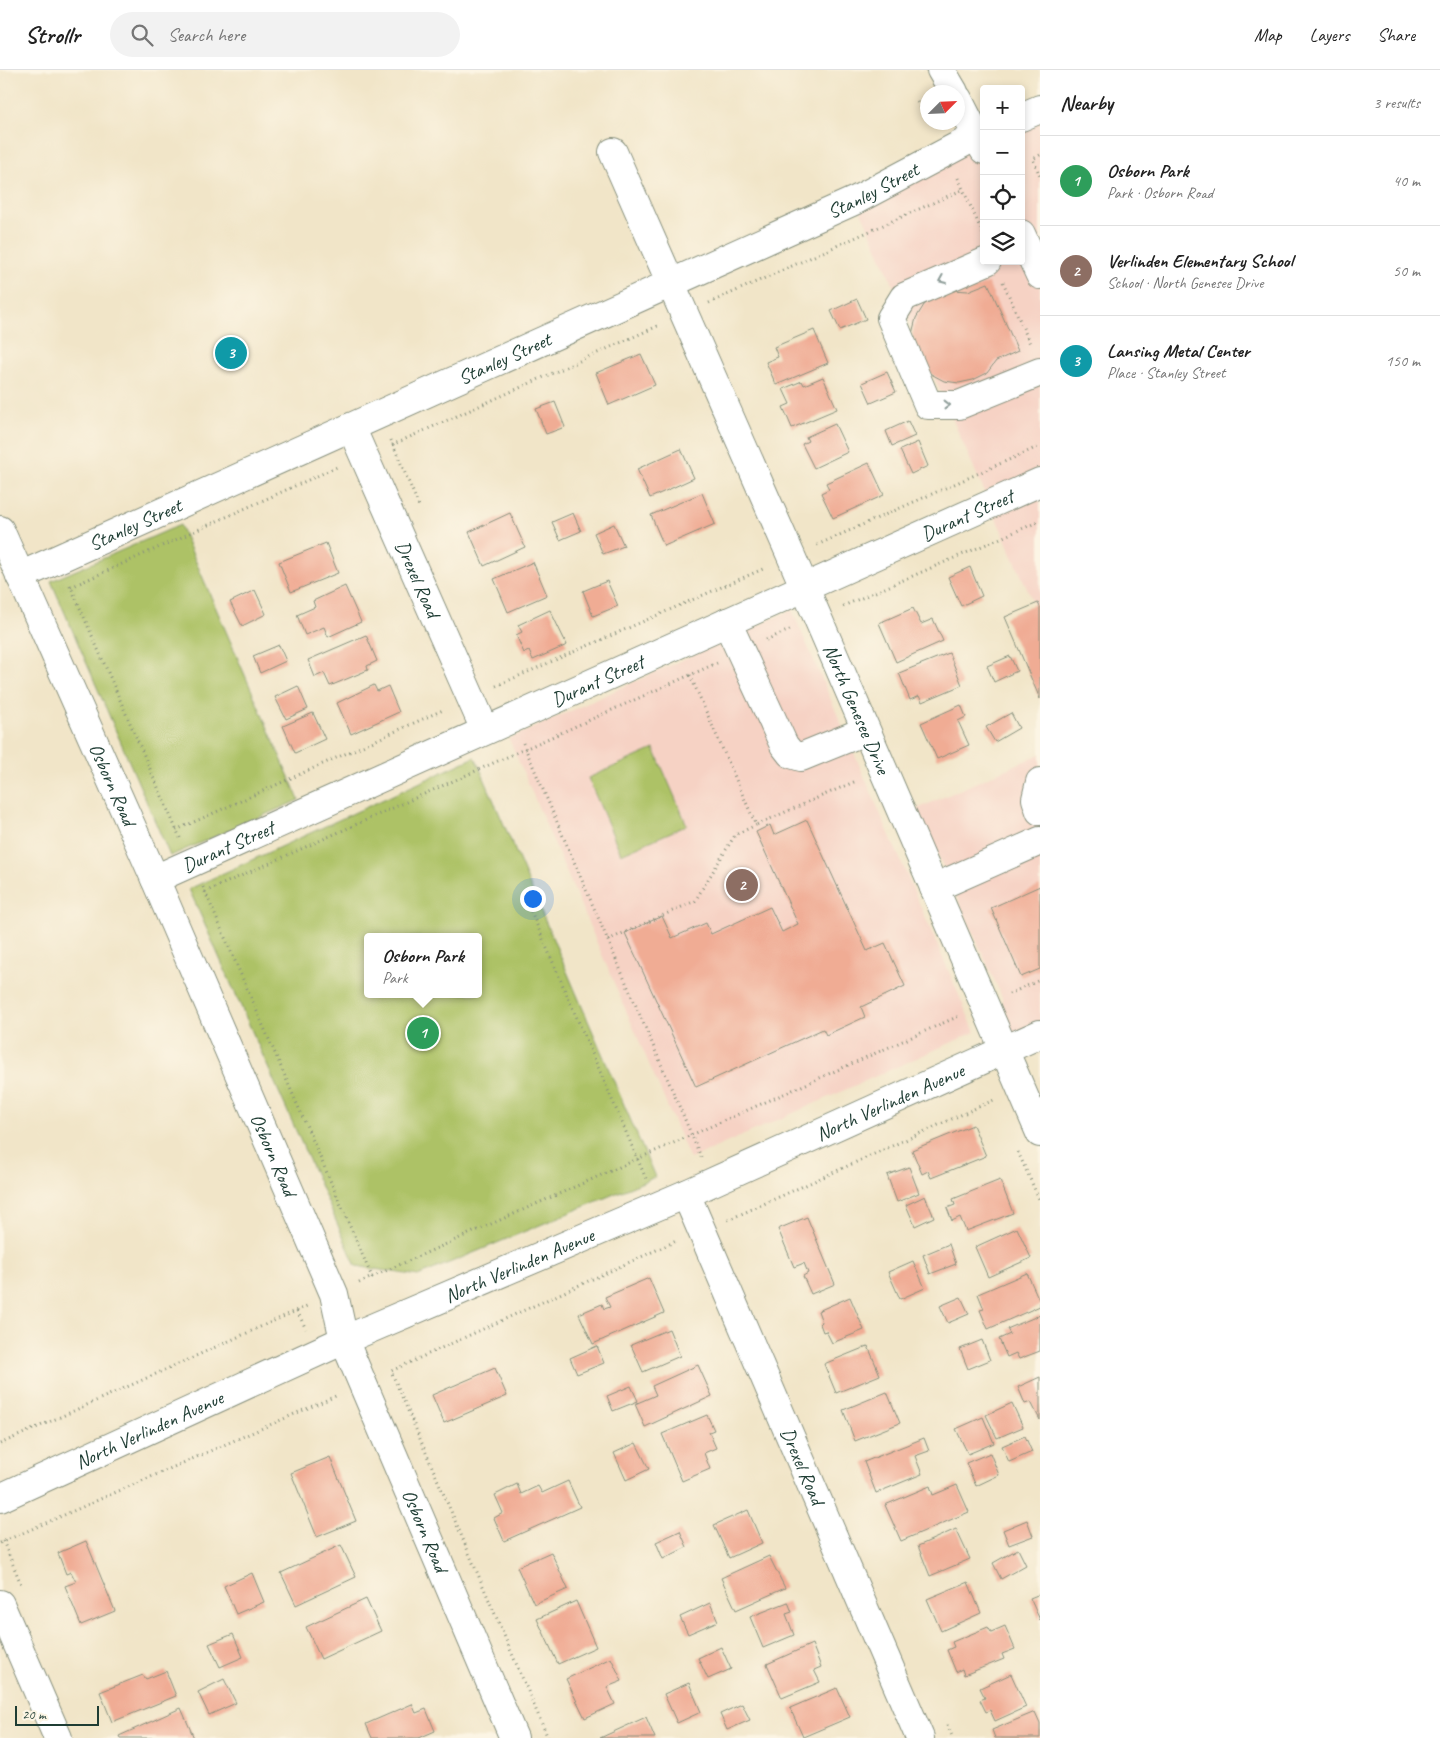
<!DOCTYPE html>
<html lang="en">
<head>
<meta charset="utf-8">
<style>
	body { margin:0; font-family:Caveat,sans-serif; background:#f2f2f2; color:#222 }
	.controls { position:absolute; right:15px; top:15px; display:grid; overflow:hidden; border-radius:5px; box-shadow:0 2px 8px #0003 }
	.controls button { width:45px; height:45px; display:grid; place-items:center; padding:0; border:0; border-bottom:1px solid #e0e0e0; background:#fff; color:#222; font:25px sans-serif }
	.compass { position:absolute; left:920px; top:15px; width:45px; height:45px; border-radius:50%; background:#fff; box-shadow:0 2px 8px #0003; rotate:66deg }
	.scale { position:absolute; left:15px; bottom:12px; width:84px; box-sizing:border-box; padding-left:5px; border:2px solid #1f3d34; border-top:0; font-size:14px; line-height:18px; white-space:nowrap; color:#1f3d34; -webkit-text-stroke:4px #fcf5e5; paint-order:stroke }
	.you { position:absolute; left:532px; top:828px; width:18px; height:18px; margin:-12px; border:4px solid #fff; border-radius:50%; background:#1a73e8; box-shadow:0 0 0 8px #1a73e833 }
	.badge { display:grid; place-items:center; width:32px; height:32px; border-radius:50%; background:#1a73e8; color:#fff; font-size:16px; font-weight:700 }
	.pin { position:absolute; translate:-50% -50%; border:2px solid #fff; box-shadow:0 1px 5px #0006 }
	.popup { position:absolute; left:364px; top:863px; width:118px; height:65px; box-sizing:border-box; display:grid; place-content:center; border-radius:5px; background:#fff; filter:drop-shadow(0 1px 4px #0005); font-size:16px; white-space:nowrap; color:#767676 }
	.popup b { font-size:19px; color:#222 }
	.popup::after { content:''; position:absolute; left:50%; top:100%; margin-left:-10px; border:10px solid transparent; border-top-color:#fff }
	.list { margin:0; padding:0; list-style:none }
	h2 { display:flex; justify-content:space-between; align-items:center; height:65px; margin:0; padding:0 20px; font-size:21px }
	h2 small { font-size:16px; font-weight:400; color:#767676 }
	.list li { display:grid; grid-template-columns:32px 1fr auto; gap:15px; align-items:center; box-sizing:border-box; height:90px; padding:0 20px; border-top:1px solid #e0e0e0 }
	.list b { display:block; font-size:19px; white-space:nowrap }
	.list p { margin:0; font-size:16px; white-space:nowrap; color:#767676 }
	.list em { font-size:16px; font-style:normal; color:#767676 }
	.icon { flex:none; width:28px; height:28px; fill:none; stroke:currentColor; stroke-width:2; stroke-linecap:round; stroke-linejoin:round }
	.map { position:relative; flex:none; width:1040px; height:1668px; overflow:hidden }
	header { display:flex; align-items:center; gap:30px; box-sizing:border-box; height:70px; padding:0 25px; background:#fff; border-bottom:1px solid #e0e0e0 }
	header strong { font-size:24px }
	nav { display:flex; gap:28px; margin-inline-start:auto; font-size:18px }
	.search { width:350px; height:45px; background:#f2f2f2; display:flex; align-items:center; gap:12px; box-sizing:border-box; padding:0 18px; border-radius:28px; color:#767676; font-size:19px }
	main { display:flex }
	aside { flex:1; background:#fff }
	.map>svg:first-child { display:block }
	.built { fill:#f6d2c4 }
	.green { fill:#adc266; stroke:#66804d; fill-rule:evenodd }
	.building { fill:#f0ac94 }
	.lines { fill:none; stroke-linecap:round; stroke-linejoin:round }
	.minor-casing { stroke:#88917e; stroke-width:30 }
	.major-casing { stroke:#88917e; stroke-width:30 }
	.path { stroke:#88917e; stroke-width:3; stroke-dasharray:1 4; stroke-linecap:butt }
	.minor { stroke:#fff; stroke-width:28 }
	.major { stroke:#fff; stroke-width:28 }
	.oneway { stroke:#8f9e9a }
	.labels { text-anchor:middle; stroke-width:5; stroke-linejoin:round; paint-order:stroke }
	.street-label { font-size:20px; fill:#1f3d34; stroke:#fcf5e5 }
</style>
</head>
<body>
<header>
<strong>Strollr</strong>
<div class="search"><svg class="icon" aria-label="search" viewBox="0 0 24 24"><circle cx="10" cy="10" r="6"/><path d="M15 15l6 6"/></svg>Search here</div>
<nav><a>Map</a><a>Layers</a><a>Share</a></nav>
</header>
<main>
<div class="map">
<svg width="1040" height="1668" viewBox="0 0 1040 1668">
	<rect width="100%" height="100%" fill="#fcf5e5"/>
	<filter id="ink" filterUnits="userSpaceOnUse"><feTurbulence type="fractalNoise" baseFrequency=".02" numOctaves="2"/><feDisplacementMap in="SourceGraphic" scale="10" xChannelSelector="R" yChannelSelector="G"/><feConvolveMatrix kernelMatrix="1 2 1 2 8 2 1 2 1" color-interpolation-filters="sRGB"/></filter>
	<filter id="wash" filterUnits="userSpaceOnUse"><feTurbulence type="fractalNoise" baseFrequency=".0096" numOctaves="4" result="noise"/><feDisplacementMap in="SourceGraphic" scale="20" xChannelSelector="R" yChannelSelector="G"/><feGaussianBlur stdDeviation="1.12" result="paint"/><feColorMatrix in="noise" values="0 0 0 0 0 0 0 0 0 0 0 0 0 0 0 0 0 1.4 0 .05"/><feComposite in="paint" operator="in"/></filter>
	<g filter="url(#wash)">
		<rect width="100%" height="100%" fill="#f1e5c8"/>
		<!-- built -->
		<g class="built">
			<path d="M 1040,39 L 1040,548 L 856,130 L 984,62 L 984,191 L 1021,191 L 1021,47 Z"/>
			<path d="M 792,540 L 975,962 L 690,1089 L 509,669 Z"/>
			<path d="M 1040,684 L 1040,964 L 1004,980 L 1002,927 L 917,739 Z"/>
		</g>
		<!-- green -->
		<g class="green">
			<path d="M 180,455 L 299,730 L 170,786 L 51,511 Z"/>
			<path d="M 654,679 L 687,755 L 621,784 L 588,708 Z"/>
			<path d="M 475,687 L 655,1107 L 418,1206 L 356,1196 L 189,819 ZM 368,867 L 478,867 L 478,924 L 368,924 Z"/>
		</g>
		<g id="blocks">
			<!-- building -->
			<g class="building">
				<path d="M 988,213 L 1018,281 L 996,291 L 987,303 L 973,310 L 959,313 L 944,311 L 931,304 L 920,293 L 912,264 L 916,248 L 924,235 L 937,225 L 953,220 L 968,221 Z"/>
				<path d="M 857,229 L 866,249 L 840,260 L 831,241 Z"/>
				<path d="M 814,260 L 828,293 L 776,315 L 766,292 L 778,287 L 774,277 Z"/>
				<path d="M 641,284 L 655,315 L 609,335 L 596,303 Z"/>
				<path d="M 887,302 L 896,322 L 871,333 L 862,313 Z"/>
				<path d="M 823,307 L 837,339 L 792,358 L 783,337 L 790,334 L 783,319 L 802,311 L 804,315 Z"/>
				<path d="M 555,332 L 565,357 L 546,364 L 536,339 Z"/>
				<path d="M 908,351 L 915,366 L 892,376 L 886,361 Z"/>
				<path d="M 835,354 L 848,382 L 814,398 L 802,374 L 808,371 L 806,367 Z"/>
				<path d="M 918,372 L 928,396 L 911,404 L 900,380 Z"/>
				<path d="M 681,379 L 694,408 L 650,428 L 637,399 Z"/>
				<path d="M 869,393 L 884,425 L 833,448 L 821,423 L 829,419 L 826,413 Z"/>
				<path d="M 702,423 L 715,454 L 664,476 L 651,445 Z"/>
				<path d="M 510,443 L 525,477 L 484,496 L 469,462 Z"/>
				<path d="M 573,443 L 581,461 L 560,470 L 552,452 Z"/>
				<path d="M 614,454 L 624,476 L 603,484 L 594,463 Z"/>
				<path d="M 326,473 L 338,503 L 291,522 L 279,492 Z"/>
				<path d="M 533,492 L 547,525 L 508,542 L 494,509 Z"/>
				<path d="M 970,497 L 982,526 L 961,536 L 948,507 Z"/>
				<path d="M 607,511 L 618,536 L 593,546 L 583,521 Z"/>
				<path d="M 345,516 L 361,552 L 328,567 L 324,557 L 305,565 L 297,545 L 315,537 L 313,531 Z"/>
				<path d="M 255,520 L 266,544 L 242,556 L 230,532 Z"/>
				<path d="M 1038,533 L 1040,537 L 1040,629 L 1005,547 Z"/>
				<path d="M 913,538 L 921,554 L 933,549 L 943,571 L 896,592 L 879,553 Z"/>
				<path d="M 550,540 L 567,575 L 533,590 L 529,581 L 524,583 L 516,565 L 522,562 L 518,555 Z"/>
				<path d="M 366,565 L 377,591 L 367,596 L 368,600 L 330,616 L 324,603 L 315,607 L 308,590 Z"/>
				<path d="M 279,575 L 286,591 L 260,603 L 253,586 Z"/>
				<path d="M 949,583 L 962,615 L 922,632 L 919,626 L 910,630 L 899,603 Z"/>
				<path d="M 1010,586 L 1017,601 L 994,612 L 987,596 Z"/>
				<path d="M 374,615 L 377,621 L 388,616 L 399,642 L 351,664 L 337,633 Z"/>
				<path d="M 298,616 L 308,639 L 286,649 L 275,627 Z"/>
				<path d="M 961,635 L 966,647 L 958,651 L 969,675 L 937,689 L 921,653 Z"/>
				<path d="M 313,643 L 325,669 L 295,683 L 283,656 Z"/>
				<path d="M 1011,643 L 1019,658 L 995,672 L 986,657 Z"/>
				<path d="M 807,750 L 867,881 L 885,873 L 905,916 L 861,937 L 865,947 L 826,965 L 823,959 L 696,1017 L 625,863 L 662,846 L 672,868 L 706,853 L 711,864 L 770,837 L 782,862 L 798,854 L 756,762 L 770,755 L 774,765 Z"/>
				<path d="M 1040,816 L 1040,899 L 1021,907 L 991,838 Z"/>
				<path d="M 973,1055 L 986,1086 L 931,1108 L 928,1101 L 922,1104 L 912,1080 Z"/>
				<path d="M 909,1097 L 919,1123 L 897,1132 L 887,1105 Z"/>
				<path d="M 1000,1110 L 1013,1143 L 966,1161 L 960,1147 L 952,1151 L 947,1138 L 955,1135 L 953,1129 Z"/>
				<path d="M 925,1126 L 934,1147 L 915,1156 L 906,1135 Z"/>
				<path d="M 807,1147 L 835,1214 L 811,1224 L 803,1206 L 808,1203 L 804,1193 L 794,1197 L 778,1159 Z"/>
				<path d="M 1017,1158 L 1031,1188 L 988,1207 L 975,1177 Z"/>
				<path d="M 949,1174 L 956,1194 L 930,1204 L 923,1185 Z"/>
				<path d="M 913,1191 L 925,1218 L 900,1229 L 888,1202 Z"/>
				<path d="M 1027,1203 L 1040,1232 L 1040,1236 L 988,1259 L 980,1240 L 984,1239 L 978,1224 Z"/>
				<path d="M 649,1208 L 664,1243 L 593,1274 L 579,1244 L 602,1234 L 604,1239 L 610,1237 L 605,1227 Z"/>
				<path d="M 850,1227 L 864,1260 L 832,1273 L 826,1261 L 823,1262 L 820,1254 L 822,1252 L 818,1241 Z"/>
				<path d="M 961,1227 L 969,1244 L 948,1253 L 940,1236 Z"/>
				<path d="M 1040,1245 L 1040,1281 L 1019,1289 L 1016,1283 L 1007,1287 L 999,1269 L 1010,1264 L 1007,1259 Z"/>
				<path d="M 669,1259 L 680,1286 L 643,1302 L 631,1275 Z"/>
				<path d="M 982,1270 L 990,1290 L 968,1299 L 960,1279 Z"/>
				<path d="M 597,1276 L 604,1293 L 577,1304 L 570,1288 Z"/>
				<path d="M 868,1276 L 880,1305 L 836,1323 L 824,1294 Z"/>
				<path d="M 698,1295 L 712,1326 L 645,1357 L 635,1334 L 656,1325 L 652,1316 Z"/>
				<path d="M 495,1298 L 507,1326 L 444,1353 L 432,1325 Z"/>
				<path d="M 1040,1307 L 1040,1350 L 1031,1332 L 1025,1334 L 1018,1317 Z"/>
				<path d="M 631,1316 L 638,1331 L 613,1341 L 607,1326 Z"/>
				<path d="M 887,1322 L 900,1353 L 855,1371 L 843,1340 Z"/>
				<path d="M 1012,1333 L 1023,1357 L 997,1368 L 986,1345 Z"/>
				<path d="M 707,1345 L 714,1360 L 709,1362 L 716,1378 L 704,1383 L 710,1399 L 682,1411 L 662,1364 Z"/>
				<path d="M 983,1347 L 994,1373 L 968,1384 L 956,1359 Z"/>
				<path d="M 1025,1366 L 1032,1382 L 1009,1392 L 1002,1376 Z"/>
				<path d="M 924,1368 L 929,1381 L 915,1386 L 922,1404 L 876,1423 L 864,1392 Z"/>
				<path d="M 636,1373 L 649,1399 L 626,1410 L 614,1383 Z"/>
				<path d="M 990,1383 L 999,1405 L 976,1416 L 966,1393 Z"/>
				<path d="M 330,1387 L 356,1451 L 317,1467 L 291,1403 Z"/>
				<path d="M 568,1411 L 580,1437 L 504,1471 L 494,1448 L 503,1443 L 495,1425 L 517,1414 L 521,1424 L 538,1416 L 542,1423 Z"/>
				<path d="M 957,1415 L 969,1442 L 901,1471 L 885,1435 L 930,1416 L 933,1425 Z"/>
				<path d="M 748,1440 L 762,1473 L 729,1488 L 714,1455 Z"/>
				<path d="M 1027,1450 L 1033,1466 L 1009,1475 L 1003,1460 Z"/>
				<path d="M 956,1459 L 970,1489 L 930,1506 L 918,1476 Z"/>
				<path d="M 680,1461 L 687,1477 L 663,1489 L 656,1472 Z"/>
				<path d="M 86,1471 L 115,1541 L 81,1555 L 65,1516 L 76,1512 L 71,1502 L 66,1504 L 58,1483 Z"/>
				<path d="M 341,1475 L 356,1507 L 296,1535 L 281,1503 Z"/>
				<path d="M 1018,1479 L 1026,1495 L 1001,1509 L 993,1493 Z"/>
				<path d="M 551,1482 L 568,1519 L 534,1534 L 517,1497 Z"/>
				<path d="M 769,1486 L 785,1518 L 736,1540 L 721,1508 Z"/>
				<path d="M 252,1503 L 264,1532 L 236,1544 L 224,1516 Z"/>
				<path d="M 968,1512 L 981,1543 L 941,1561 L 927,1529 Z"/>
				<path d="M 1040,1524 L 1040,1550 L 1030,1528 Z"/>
				<path d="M 366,1529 L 381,1561 L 321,1589 L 306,1557 Z"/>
				<path d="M 576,1531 L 596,1577 L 558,1594 L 537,1549 Z"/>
				<path d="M 788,1532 L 792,1542 L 786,1544 L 794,1565 L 763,1578 L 750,1547 Z"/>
				<path d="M 710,1533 L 718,1551 L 688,1564 L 680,1547 Z"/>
				<path d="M 1005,1556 L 1015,1579 L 1002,1584 L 1004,1589 L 964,1605 L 962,1599 L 956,1602 L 947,1580 L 954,1577 L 952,1572 L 988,1557 L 991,1562 Z"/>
				<path d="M 233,1564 L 243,1587 L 220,1597 L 209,1574 Z"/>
				<path d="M 812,1574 L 821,1597 L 814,1600 L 820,1612 L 782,1628 L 767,1594 Z"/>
				<path d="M 721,1577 L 731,1599 L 708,1609 L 698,1588 Z"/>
				<path d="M 611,1588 L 622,1611 L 607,1617 L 615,1634 L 585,1648 L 566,1609 Z"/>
				<path d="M 166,1601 L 176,1626 L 112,1652 L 100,1622 L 143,1605 L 146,1609 Z"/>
				<path d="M 1011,1604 L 1026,1637 L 995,1651 L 990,1640 L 986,1642 L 980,1630 L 985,1628 L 980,1618 Z"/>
				<path d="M 224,1609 L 236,1633 L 209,1645 L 198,1622 Z"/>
				<path d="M 689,1613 L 701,1642 L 677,1653 L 664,1624 Z"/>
				<path d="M 837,1618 L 850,1647 L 803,1667 L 790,1638 Z"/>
				<path d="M 412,1634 L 416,1643 L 426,1639 L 435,1661 L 419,1668 L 372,1668 L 366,1654 Z"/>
				<path d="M 742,1634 L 750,1650 L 727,1660 L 720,1644 Z"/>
				<path d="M 181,1638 L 194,1668 L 120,1668 L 119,1666 Z"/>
				<path d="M 1035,1642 L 1040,1653 L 1040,1668 L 995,1668 L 992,1660 Z"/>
				<path d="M 646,1647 L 655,1668 L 600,1668 Z"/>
			</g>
		</g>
	</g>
	<g filter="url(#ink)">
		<use href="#blocks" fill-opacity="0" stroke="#88917e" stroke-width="1"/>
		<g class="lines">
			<defs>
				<g id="minor">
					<path d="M 1021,47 L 1040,39"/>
					<path id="s1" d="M 613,82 L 791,486 L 1040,1063"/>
					<path d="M 987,191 L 904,227 L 891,248 L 928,335 L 959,335 L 1040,302"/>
					<path id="s2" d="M 351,357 L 485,660"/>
					<path id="s3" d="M 0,460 L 155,809 L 334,1224 L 344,1270 L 514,1668"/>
					<path id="s4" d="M 20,506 L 856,130 L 984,62"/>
					<path d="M 727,552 L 784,675 L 791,684 L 801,687 L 865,661"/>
					<path d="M 1040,712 L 1036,729 L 1040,741"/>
					<path id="s5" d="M 155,809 L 1040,412"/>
					<path d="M 934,818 L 1040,771"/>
					<path id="s6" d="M 686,1124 L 920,1668"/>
					<path id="s7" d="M 0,1428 L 344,1270 L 686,1124 L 1040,964"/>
					<path d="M 0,1534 L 58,1668"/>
				</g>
				<g id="major">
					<path d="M 941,0 L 954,22"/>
					<path d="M 958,29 L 984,80"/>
					<path d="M 1021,164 L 1040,205"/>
				</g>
			</defs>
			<!-- minor casing -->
			<use href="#minor" class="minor-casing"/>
			<!-- major casing -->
			<use href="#major" class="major-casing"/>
			<!-- path -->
			<g class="path">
				<path d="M 917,32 L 928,51"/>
				<path d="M 1040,85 L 1033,89 L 1040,106"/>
				<path d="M 958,108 L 983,164"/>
				<path d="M 1003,212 L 1031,276"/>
				<path d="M 709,233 L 964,119"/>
				<path d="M 391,370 L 419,436"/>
				<path d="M 392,375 L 660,255"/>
				<path d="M 817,475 L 1040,376"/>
				<path d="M 70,515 L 180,768"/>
				<path d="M 71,517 L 337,397"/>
				<path d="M 843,536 L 1040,451"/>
				<path d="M 766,570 L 792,559"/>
				<path d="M 690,605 L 756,755 L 856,711"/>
				<path d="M 496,616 L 765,498"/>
				<path d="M 523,673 L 701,1087"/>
				<path d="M 176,760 L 445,639"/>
				<path d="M 203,817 L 372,1207 L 959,946"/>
				<path d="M 205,822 L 717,593"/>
				<path d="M 527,832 L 647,1111"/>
				<path d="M 608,870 L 695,831 L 735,765 L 756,755"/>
				<path d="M 1009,924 L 1040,910"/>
				<path d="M 1018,1082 L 1040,1131"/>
				<path d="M 728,1150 L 996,1029"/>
				<path d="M 359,1213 L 372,1207"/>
				<path d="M 297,1241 L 306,1259"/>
				<path d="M 0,1374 L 307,1236"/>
				<path d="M 3,1471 L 21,1514"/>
				<path d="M 0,1473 L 338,1325"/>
				<path d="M 947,1655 L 953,1668"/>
				<path d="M 548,1668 L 391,1301 L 676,1171"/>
			</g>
			<!-- minor -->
			<use href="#minor" class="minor"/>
			<!-- major -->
			<use href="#major" class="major"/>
		</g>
		<!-- one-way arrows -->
		<defs><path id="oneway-chevron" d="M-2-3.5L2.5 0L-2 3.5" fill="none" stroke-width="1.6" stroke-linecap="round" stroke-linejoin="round" transform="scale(1.25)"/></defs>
		<g class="oneway">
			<use href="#oneway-chevron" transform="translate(942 210) rotate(157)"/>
			<use href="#oneway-chevron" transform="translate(947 335)"/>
		</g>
	</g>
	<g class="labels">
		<!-- street labels -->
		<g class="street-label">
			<text dy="7" stroke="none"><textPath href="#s4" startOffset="936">Stanley Street</textPath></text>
			<text dy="7" stroke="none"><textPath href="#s4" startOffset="531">Stanley Street</textPath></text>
			<text dy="7" stroke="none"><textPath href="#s5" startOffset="890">Durant Street</textPath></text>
			<text dy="7" stroke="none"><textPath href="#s4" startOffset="126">Stanley Street</textPath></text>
			<text dy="7" stroke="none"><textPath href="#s2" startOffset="166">Drexel Road</textPath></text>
			<text dy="7" stroke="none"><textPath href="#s5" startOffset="485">Durant Street</textPath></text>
			<text dy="7" stroke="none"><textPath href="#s1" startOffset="608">North Genesee Drive</textPath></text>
			<text dy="7" stroke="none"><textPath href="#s3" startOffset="278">Osborn Road</textPath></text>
			<text dy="7" stroke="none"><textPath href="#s5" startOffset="80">Durant Street</textPath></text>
			<text dy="7" stroke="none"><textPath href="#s7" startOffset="974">North Verlinden Avenue</textPath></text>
			<text dy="7" stroke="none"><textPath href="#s3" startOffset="682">Osborn Road</textPath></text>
			<text dy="7" stroke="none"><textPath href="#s7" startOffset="569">North Verlinden Avenue</textPath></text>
			<text dy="7" stroke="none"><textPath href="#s7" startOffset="164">North Verlinden Avenue</textPath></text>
			<text dy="7" stroke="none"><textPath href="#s6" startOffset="296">Drexel Road</textPath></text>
			<text dy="7" stroke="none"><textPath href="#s3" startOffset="1088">Osborn Road</textPath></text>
		</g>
	</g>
</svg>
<div class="controls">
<button>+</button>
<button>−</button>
<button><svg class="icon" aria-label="locate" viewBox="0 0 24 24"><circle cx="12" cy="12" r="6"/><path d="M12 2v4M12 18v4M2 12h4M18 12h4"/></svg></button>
<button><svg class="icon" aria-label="layers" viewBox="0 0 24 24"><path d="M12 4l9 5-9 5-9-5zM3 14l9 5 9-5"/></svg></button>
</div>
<svg class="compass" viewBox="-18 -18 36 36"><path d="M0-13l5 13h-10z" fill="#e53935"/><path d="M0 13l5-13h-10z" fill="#767676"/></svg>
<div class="scale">20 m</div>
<div class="you"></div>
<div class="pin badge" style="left:423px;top:963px;background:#2e9e5b">1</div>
<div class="popup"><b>Osborn Park</b>Park</div>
<div class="pin badge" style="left:742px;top:815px;background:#8d6e63">2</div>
<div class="pin badge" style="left:231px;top:283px;background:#0f9aa8">3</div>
</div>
<aside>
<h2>Nearby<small>3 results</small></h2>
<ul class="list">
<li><span class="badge" style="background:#2e9e5b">1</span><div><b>Osborn Park</b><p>Park · Osborn Road</p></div><em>40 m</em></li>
<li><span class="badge" style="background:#8d6e63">2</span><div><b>Verlinden Elementary School</b><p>School · North Genesee Drive</p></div><em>50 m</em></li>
<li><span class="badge" style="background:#0f9aa8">3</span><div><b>Lansing Metal Center</b><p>Place · Stanley Street</p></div><em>150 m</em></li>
</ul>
</aside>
</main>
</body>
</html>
